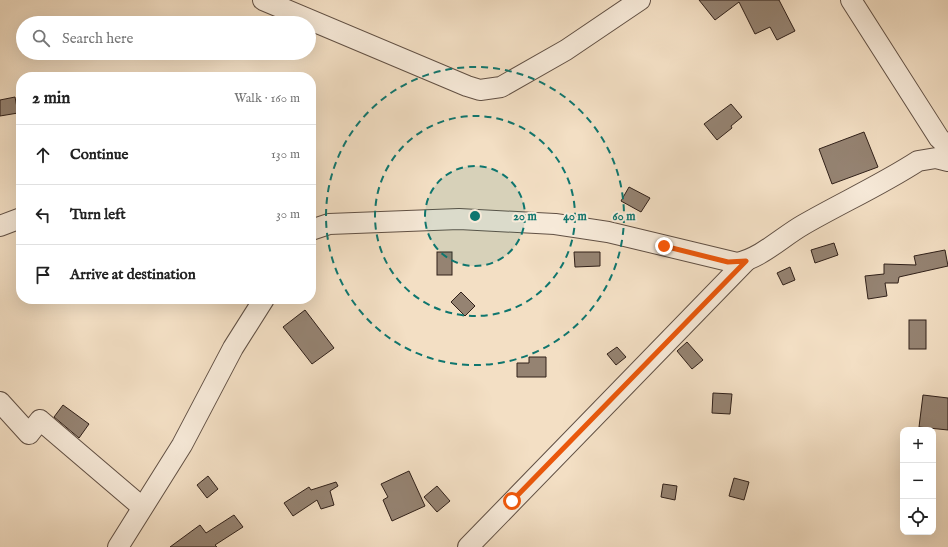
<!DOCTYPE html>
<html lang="en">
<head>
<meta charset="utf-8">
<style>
	body { margin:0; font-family:"IM FELL English",serif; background:#f2f2f2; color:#222 }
	.controls { position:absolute; right:12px; bottom:12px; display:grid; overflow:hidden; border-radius:8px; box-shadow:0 4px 16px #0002 }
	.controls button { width:36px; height:36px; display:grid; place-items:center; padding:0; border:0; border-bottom:1px solid #e0e0e0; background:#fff; color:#222; font:20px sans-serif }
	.stop { position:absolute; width:12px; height:12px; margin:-9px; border:3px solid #ea580c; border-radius:50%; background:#fff }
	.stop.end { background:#ea580c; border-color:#fff; box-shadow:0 1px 4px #0008 }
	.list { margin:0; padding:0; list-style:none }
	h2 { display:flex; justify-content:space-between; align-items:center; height:52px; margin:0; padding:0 16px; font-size:17px }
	h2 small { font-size:13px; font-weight:400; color:#767676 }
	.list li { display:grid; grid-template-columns:26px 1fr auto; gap:12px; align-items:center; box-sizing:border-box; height:60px; padding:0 16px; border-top:1px solid #e0e0e0 }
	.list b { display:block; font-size:15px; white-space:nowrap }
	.list em { font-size:13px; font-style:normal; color:#767676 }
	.icon { flex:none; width:22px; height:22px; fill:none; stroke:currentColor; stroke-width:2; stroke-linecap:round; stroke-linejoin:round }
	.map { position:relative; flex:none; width:948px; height:547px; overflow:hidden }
	.search { position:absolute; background:#fff; box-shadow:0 4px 16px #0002; left:16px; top:16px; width:300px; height:44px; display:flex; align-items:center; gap:10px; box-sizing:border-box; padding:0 14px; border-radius:22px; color:#767676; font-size:15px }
	.panel { position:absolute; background:#fff; box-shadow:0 4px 16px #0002; left:16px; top:72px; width:300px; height:232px; border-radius:16px }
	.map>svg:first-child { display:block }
	.building { fill:#958372; stroke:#302019 }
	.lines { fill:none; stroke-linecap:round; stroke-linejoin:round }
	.street-casing { stroke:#615044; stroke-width:22 }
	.street { stroke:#f7ead9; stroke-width:20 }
	.route { stroke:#ea580c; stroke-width:5 }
	.ring { fill:none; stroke:#0f766e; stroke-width:2; stroke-dasharray:7 5 }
	.centre { fill:#0f766e; stroke:#f7ead9; stroke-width:2 }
	.ring-label { font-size:12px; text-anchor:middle; font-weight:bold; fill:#0f766e; stroke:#f7ead9; stroke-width:4; stroke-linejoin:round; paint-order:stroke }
</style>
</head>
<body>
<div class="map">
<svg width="948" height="547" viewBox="0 0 948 547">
	<rect width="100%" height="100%" fill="#f3dfc4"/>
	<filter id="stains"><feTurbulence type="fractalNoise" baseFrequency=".005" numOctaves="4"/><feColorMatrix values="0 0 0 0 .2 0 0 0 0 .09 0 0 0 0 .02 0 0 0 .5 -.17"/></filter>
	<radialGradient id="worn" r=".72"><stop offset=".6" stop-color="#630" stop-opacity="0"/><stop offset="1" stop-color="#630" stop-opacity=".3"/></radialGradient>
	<!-- building -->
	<g class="building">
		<path d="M 699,0 L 779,0 L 795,31 L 777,40 L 770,27 L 755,34 L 739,2 L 715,20 Z"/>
		<path d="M 15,97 L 18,113 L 0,116 L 0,100 Z"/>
		<path d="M 731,104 L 742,117 L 731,126 L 732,128 L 717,140 L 704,124 Z"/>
		<path d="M 864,132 L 878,167 L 832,184 L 819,149 Z"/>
		<path d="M 629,187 L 650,198 L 641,212 L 621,201 Z"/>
		<path d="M 834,243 L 838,255 L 815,263 L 811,250 Z"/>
		<path d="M 945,250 L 948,266 L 899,277 L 898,283 L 885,283 L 887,296 L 868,299 L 865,276 L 884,274 L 884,264 L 916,265 L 914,256 Z"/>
		<rect x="437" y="252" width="15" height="23"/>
		<path d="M 574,252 L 600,252 L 600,266 L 575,267 Z"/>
		<path d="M 790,267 L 795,280 L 783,285 L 777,273 Z"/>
		<path d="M 461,292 L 475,306 L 465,316 L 451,302 Z"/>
		<path d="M 305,310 L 334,348 L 312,364 L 283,327 Z"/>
		<rect x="909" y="320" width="17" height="29"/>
		<path d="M 687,342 L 703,360 L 692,369 L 677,351 Z"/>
		<path d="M 617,347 L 626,357 L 616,365 L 607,354 Z"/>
		<path d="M 529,357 L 546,357 L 546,377 L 517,377 L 517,363 L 529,363 Z"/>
		<path d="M 713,393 L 732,394 L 730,414 L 712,413 Z"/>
		<path d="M 923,395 L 948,398 L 948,430 L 919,427 Z"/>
		<path d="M 63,405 L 89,424 L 79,438 L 54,417 Z"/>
		<path d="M 409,471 L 425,506 L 392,521 L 383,500 L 388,497 L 381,484 Z"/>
		<path d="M 208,476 L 218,489 L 207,498 L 197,485 Z"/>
		<path d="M 734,478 L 749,482 L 744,500 L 729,496 Z"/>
		<path d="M 336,482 L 338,486 L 330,491 L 334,505 L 321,509 L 317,500 L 293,516 L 284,503 L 309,487 L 311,490 Z"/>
		<path d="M 663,484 L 677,486 L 675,500 L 661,497 Z"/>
		<path d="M 437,486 L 450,501 L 437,512 L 424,497 Z"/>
		<path d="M 234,515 L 243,527 L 215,545 L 217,547 L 170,547 L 200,525 L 206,533 Z"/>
	</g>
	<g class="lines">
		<defs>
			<g id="street">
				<path d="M 263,0 L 467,86 L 480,90 L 501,87 L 566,50 L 640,0"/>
				<path d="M 851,0 L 939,138 L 948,147"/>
				<path d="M 0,226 L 21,218"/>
				<path d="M 311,230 L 329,224 L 459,219 L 555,224 L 608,232 L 737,263 C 761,258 782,237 803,225 C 841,203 881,185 918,161 L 936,158 L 948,161"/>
				<path d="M 0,402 L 29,434 L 40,420 L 142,507"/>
				<path d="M 118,547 L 182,445 L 233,348 L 264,299"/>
				<path d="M 468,547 L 746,261"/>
			</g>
		</defs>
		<!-- street casing -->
		<use href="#street" class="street-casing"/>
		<!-- street -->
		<use href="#street" class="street"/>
	</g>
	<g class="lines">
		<!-- route -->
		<path class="route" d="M 512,501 L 746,261 L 728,262 L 664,246"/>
	</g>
	<!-- distance rings -->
	<circle cx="475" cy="216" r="50" fill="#0f766e" fill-opacity=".12"/>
	<g class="ring">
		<circle cx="475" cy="216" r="50"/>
		<circle cx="475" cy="216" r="100"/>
		<circle cx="475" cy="216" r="149"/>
	</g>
	<circle cx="475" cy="216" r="6" class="centre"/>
	<g class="ring-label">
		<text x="525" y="220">20 m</text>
		<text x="575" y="220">40 m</text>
		<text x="624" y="220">60 m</text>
	</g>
	<rect width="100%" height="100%" filter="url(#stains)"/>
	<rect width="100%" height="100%" fill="url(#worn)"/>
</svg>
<div class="controls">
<button>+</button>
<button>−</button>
<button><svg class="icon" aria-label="locate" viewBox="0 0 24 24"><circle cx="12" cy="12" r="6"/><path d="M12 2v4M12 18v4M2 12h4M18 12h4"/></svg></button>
</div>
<div class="stop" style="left:512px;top:501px"></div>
<div class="stop end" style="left:664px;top:246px"></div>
<div class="search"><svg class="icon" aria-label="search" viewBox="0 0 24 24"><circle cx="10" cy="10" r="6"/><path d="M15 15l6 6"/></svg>Search here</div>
<section class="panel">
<h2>2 min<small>Walk · 160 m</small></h2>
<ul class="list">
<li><svg class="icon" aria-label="ahead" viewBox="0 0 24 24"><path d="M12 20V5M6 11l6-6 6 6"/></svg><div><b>Continue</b></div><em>130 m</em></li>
<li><svg class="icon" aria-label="left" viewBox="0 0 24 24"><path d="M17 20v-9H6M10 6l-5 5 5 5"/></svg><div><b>Turn left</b></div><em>30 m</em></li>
<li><svg class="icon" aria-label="arrive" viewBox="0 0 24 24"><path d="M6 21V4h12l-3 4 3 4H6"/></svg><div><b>Arrive at destination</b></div></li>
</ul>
</section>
</div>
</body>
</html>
